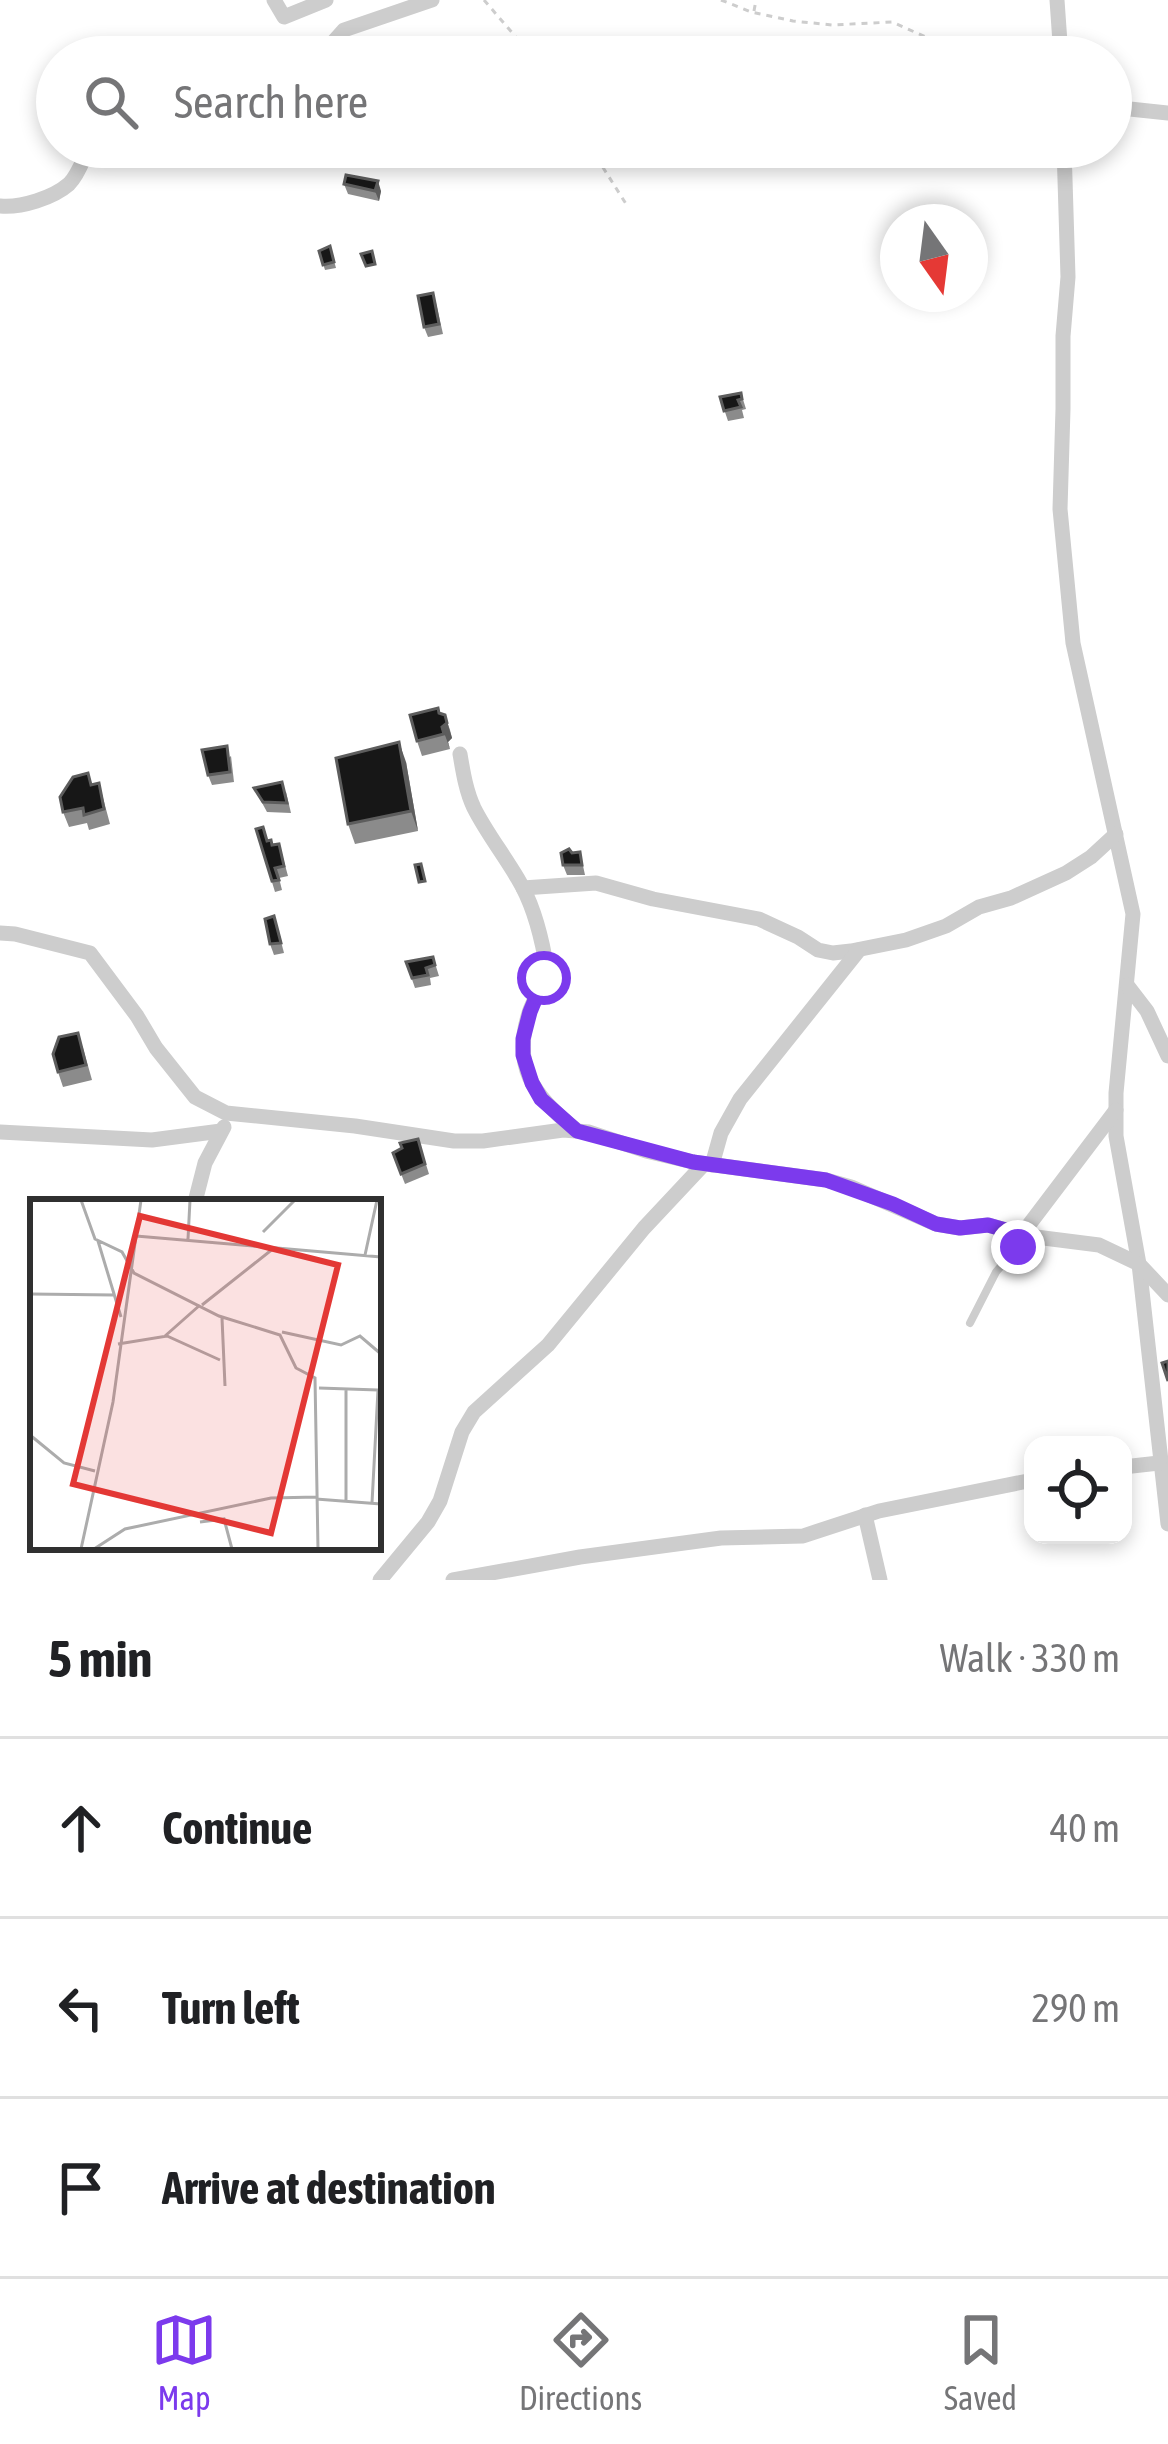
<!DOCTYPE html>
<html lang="en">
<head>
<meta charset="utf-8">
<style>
	body { margin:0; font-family:"Asap Condensed",sans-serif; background:#f6f6f6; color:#202124 }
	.controls { position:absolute; right:36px; bottom:36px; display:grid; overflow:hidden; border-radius:24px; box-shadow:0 6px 18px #0003 }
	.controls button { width:108px; height:108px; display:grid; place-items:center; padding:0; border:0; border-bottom:3px solid #e0e0e0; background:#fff; color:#202124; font:60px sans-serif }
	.compass { position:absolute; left:880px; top:204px; width:108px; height:108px; border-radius:50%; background:#fff; box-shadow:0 6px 18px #0003; rotate:166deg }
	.stop { position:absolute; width:36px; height:36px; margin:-27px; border:9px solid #7c3aed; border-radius:50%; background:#fff }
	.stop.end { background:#7c3aed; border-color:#fff; box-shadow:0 3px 12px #0008 }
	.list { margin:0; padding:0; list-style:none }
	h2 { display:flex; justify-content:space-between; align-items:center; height:156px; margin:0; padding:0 48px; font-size:51px }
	h2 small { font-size:39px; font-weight:400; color:#757577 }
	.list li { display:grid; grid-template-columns:78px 1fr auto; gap:36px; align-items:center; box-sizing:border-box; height:180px; padding:0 48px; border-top:3px solid #e0e0e0 }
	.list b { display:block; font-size:45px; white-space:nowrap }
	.list em { font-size:39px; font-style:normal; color:#757577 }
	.icon { flex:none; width:66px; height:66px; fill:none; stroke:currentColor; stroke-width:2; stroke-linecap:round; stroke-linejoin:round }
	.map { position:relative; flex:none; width:1168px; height:1580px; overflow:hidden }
	.search { position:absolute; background:#fff; box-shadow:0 6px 18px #0003; left:36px; right:36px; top:36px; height:132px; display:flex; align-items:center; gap:30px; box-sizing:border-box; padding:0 42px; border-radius:66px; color:#757577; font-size:45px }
	.sheet { height:696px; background:#fff }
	nav { display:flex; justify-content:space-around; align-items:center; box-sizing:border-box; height:168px; border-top:3px solid #e0e0e0; background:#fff; font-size:33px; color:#757577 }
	nav a { display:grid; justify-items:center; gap:6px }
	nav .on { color:#7c3aed }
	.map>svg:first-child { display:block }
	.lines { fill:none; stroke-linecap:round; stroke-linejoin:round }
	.path { stroke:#cdcdcd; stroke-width:3; stroke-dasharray:6 6; stroke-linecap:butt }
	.lane { stroke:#cdcdcd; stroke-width:8 }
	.street { stroke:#cdcdcd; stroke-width:15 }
	.wall { fill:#8b8b8b }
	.shaded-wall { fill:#5d5d5d }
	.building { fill:#171717; stroke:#5d5d5d; stroke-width:3 }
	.route { stroke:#7c3aed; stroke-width:15 }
	.inset-road { fill:none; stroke:#acacac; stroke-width:3 }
	.view { fill:#e33835; fill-opacity:0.15; stroke:#e33835; stroke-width:6 }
	.inset-edge { fill:none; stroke:#303030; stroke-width:6 }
</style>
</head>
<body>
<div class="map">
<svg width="1168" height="1580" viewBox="0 0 1168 1580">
	<rect width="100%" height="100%" fill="#fff"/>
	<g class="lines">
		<!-- path -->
		<g class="path">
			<path d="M 484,0 L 533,57"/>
			<path d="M 721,0 L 751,12 L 793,21 L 832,25 L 892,22 L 971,57"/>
			<path d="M 754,11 L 756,0"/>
			<path d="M 590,147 L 628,207"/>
		</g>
		<!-- lane -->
		<path class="lane" d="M 970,1323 L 996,1272 L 1026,1237"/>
		<!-- street -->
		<g class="street">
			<path d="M 274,0 L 284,17 L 326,0"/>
			<path d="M 1057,0 L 1061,57"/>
			<path d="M 313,57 L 328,48 L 344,30 L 432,0"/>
			<path d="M 1111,107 L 1168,113"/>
			<path d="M 1064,147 L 1068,277 L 1063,336 L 1063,409 L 1060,509 L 1073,643 L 1133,914 L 1116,1093 L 1116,1136 L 1139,1264 L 1168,1524"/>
			<path d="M 0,206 C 21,208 53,198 69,184 C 79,174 83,159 89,147"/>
			<path d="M 460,754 C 463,772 466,791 474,808 C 486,832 504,855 518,879 C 532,902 540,931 545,958 C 548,978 537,992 530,1010 C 511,1065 533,1096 575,1129"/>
			<path d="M 523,888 L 596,883 L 653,899 L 759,919 L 798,937 L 818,950 L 833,953 L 851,951 L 906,940 L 946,926 L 979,907 L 1011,898 L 1066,873 L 1091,857 L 1116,834"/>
			<path d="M 0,933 L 15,934 L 90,953 L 137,1016 L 156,1048 L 195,1097 L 226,1113 L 355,1126 L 454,1141 L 483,1141 L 563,1130 L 589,1132 L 646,1151 L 693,1162 L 826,1180 L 851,1187 L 936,1224 L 960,1228 L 988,1225 L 1028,1236 L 1099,1245 L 1139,1264 L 1168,1295"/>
			<path d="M 1127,985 L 1147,1011 L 1168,1056"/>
			<path d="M 0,1132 L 152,1140 L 221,1131"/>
			<path d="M 712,1165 L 721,1133 L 740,1099 L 859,950"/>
			<path d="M 195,1202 L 205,1163 L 224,1127"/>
			<path d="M 1022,1234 L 1116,1110"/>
			<path d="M 1123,1467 L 1159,1463"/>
			<path d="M 865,1515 L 880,1580"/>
			<path d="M 380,1580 L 428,1522 L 440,1501 L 462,1432 L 474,1412 L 548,1345 L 644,1228 L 704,1164"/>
			<path d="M 453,1580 L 580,1557 L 721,1538 L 803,1536 L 879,1511 L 1033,1480"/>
		</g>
	</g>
	<!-- wall -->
	<g class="wall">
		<path d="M 344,184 L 381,191 L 379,201 L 348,194 Z"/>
		<path d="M 330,246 L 336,268 L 325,270 L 319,251 Z"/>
		<path d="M 436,303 L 443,334 L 428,337 L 424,327 Z"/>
		<path d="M 741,393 L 746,409 L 742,410 L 744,418 L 728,421 L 720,397 Z"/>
		<path d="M 439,713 L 445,715 L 450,730 L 452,738 L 448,742 L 450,749 L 422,756 L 417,741 Z"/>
		<path d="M 231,756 L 234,782 L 212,785 L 208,775 Z"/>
		<path d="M 406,762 L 418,831 L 355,844 L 348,824 Z"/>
		<path d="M 88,773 L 92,784 L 99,783 L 110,824 L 89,830 L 87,823 L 69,827 L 63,812 Z"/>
		<path d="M 254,788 L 286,792 L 291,813 L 267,812 Z"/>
		<path d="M 256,829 L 282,854 L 288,876 L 279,878 L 282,890 L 275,892 Z"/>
		<path d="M 580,852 L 585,875 L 567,875 L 563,865 Z"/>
		<path d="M 277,926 L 284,953 L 274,955 L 270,944 Z"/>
		<path d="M 433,957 L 439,976 L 430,978 L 431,985 L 415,988 L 406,962 Z"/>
		<path d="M 83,1048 L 92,1080 L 63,1087 L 58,1072 Z"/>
		<path d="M 418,1139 L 429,1174 L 405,1184 L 393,1153 Z"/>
	</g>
	<!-- shaded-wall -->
	<g class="shaded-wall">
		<path d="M 378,181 L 381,191 L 379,201 L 375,191 Z"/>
		<path d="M 445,715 L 452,738 L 448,742 L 450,749 L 442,727 Z"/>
		<path d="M 399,742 L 406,762 L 418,831 L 411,811 Z"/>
	</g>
	<!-- building -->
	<g class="building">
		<path d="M 362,40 L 367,57 L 337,57 L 335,50 L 340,49 L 339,45 Z"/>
		<path d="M 378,48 L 379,54 L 396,50 L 398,57 L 369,57 L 368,51 Z"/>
		<path d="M 346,175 L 378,181 L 375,191 L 344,184 Z"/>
		<path d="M 330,246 L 334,262 L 323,265 L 319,251 Z"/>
		<path d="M 372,251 L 375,264 L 366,266 L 361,254 Z"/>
		<path d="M 433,293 L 439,324 L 424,327 L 418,296 Z"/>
		<path d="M 741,393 L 742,399 L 738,400 L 741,407 L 724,411 L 720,397 Z"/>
		<path d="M 438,708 L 439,713 L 445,715 L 447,723 L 442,727 L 444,734 L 417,741 L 410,715 Z"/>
		<path d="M 399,742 L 411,811 L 348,824 L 336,758 Z"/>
		<path d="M 227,746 L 230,772 L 208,775 L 202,750 Z"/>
		<path d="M 88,773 L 91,785 L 99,783 L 104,809 L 84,815 L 83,808 L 63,812 L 60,797 L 73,777 Z"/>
		<path d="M 282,782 L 287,803 L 263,802 L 254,788 Z"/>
		<path d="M 263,827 L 267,841 L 271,840 L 272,845 L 279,844 L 284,866 L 275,868 L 279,880 L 272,881 L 256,829 Z"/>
		<path d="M 569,849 L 572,853 L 580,852 L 582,865 L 563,865 L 561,853 Z"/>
		<path d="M 421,864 L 425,881 L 419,882 L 415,865 Z"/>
		<path d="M 274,916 L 281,943 L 270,944 L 265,919 Z"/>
		<path d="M 433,957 L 435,965 L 426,968 L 428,975 L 412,978 L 406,962 Z"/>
		<path d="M 78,1033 L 86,1065 L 58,1072 L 53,1054 L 59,1037 Z"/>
		<path d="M 418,1139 L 425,1164 L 401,1174 L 393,1153 L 402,1148 L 400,1143 Z"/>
		<path d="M 1168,1361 L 1168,1381 L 1162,1363 Z"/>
	</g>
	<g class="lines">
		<!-- route -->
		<path class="route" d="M 544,978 L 530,1012 L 523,1039 L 523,1055 L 532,1083 L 541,1099 L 577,1131 L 693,1162 L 826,1180 L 893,1204 L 936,1224 L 960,1228 L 988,1225 L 1027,1236 L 1018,1247"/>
	</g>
	<!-- overview -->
	<g transform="translate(30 1199)">
		<rect width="351" height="351" fill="#fff"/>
		<path class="inset-road" d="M 51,1 L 65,40 L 92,53 L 104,74 L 189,117 L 250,136 L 266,169 L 285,179 L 288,350M 233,33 L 265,1M 106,37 L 351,58M 158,40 L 160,1M 68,42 L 91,118M 335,56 L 347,1M 0,95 L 84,96M 172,106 L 244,49M 192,119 L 195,187M 252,133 L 311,146 L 330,137 L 351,155M 135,137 L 170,106M 88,145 L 137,137 L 190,161M 289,189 L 348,191M 316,191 L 316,302M 0,236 L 34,264 L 65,272M 286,300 L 351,305M 342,304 L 348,191M 170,323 L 194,320 L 202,350M 51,350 L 83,203 L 111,1M 64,350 L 95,330 L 241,299 L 287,298"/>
		<path class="view" d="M 110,17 L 308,66 L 241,334 L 43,285 Z"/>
		<rect width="351" height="351" class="inset-edge"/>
	</g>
</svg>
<div class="controls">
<button><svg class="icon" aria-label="locate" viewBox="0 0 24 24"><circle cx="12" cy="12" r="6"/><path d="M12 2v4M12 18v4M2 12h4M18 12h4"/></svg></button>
</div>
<svg class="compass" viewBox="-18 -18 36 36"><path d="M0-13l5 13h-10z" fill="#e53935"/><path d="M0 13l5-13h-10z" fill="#757577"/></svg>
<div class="stop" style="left:544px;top:978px"></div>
<div class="stop end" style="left:1018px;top:1247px"></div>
<div class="search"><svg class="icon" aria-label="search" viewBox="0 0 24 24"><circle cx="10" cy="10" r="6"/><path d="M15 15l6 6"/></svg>Search here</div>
</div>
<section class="sheet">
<h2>5 min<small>Walk · 330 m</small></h2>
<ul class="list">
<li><svg class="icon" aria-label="ahead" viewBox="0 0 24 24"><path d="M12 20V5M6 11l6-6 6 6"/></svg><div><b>Continue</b></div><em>40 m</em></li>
<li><svg class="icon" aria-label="left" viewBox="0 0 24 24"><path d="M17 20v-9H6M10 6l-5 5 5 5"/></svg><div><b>Turn left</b></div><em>290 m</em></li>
<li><svg class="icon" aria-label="arrive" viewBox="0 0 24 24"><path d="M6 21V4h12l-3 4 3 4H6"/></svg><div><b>Arrive at destination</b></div></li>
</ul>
</section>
<nav>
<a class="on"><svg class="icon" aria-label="map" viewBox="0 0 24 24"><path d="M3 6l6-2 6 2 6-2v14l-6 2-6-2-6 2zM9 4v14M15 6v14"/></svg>Map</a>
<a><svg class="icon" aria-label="directions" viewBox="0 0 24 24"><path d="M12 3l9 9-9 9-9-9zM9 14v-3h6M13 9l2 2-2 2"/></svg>Directions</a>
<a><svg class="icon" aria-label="saved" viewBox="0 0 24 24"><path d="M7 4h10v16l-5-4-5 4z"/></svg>Saved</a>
</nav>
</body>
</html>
